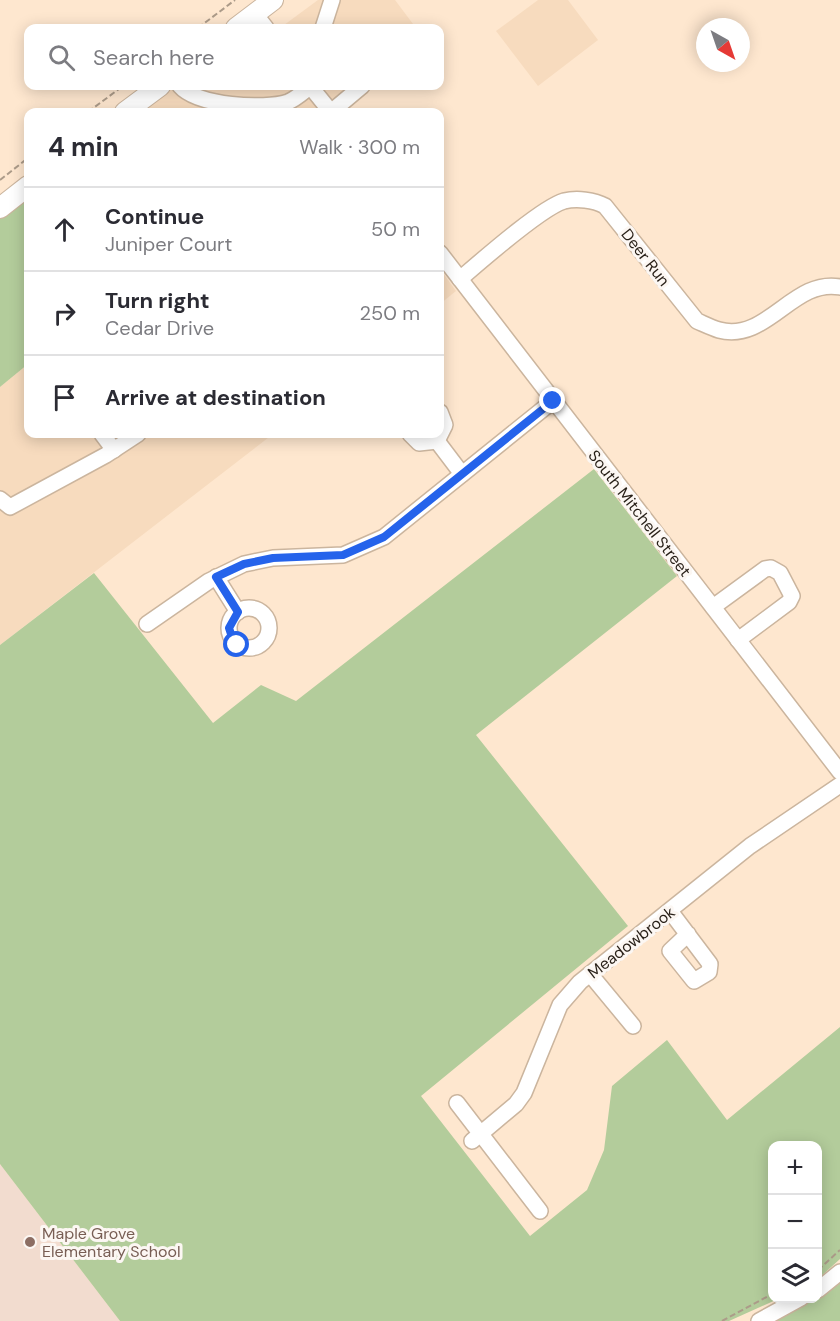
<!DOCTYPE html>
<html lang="en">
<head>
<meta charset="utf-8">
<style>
	body { margin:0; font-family:"DM Sans",sans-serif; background:#f7f7f7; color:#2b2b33 }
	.controls { position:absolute; right:18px; bottom:18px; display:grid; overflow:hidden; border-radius:12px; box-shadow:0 3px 15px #0003 }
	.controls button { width:54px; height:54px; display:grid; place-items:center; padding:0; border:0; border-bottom:2px solid #e1e1e2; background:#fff; color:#2b2b33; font:30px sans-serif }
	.compass { position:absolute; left:696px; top:18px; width:54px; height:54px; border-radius:50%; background:#fff; box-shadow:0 3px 15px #0003; rotate:140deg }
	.stop { position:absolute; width:18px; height:18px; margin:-14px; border:4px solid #2563eb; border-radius:50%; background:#fff }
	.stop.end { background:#2563eb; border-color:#fff; box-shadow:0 2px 6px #0008 }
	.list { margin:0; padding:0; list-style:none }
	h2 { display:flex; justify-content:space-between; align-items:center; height:78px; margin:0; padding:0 24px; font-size:26px }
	h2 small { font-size:20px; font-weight:400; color:#7c7c81 }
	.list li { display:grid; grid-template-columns:39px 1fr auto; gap:18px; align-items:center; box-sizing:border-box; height:84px; padding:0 24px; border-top:2px solid #e1e1e2 }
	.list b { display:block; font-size:22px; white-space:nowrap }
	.list p { margin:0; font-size:20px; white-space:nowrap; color:#7c7c81 }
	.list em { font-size:20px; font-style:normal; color:#7c7c81 }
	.icon { flex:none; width:33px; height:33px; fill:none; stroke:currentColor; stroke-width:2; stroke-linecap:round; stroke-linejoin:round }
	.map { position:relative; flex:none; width:840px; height:1321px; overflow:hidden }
	.search { position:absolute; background:#fff; box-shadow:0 3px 15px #0003; left:24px; top:24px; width:420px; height:66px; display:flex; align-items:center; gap:15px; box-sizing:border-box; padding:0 21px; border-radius:12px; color:#7c7c81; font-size:22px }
	.panel { position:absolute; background:#fff; box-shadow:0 3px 15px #0003; left:24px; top:108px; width:420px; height:330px; border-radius:12px }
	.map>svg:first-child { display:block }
	.built { fill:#f7dbbe }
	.education { fill:#f2dccf }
	.green { fill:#b3cc9b }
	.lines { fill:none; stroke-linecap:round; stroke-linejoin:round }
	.minor-casing { stroke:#cbb59e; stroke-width:18 }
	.major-casing { stroke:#cbb59e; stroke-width:22 }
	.path { stroke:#ac9b89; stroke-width:2; stroke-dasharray:6 3; stroke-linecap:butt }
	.minor { stroke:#fff; stroke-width:15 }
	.major { stroke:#fff; stroke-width:20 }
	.route { stroke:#2563eb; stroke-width:8 }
	.education-dot { fill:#8d6e63; stroke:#fcf7f3; stroke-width:2 }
	.labels { text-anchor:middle; stroke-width:6; stroke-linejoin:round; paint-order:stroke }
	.street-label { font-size:16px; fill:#271f17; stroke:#fcf7f3 }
	.education-label { font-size:16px; fill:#785e54; stroke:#fcf7f3; text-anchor:start }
</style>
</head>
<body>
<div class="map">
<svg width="840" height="1321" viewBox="0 0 840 1321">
	<rect width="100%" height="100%" fill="#fee7cf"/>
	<!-- built -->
	<g class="built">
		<path d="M 318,0 L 395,0 L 416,28 L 280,28 Z"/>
		<path d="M 538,0 L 568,0 L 598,40 L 538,86 L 496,31 Z"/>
		<path d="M 171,86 L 302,86 L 322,112 L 135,112 Z"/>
		<path d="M 317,86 L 375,86 L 339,112 Z"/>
		<path d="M 440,269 L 456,291 L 440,304 Z"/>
		<path d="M 28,364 L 28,434 L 273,434 L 0,645 L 0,387 Z"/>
	</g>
	<!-- education -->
	<path class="education" d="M 0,1164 L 120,1321 L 0,1321 Z"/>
	<!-- green -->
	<g class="green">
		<path d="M 28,194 L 28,364 L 0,387 L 0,216 Z"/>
		<path d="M 594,469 L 677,576 L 476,735 L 628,926 L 421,1096 L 530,1236 L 587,1190 L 604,1150 L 612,1086 L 667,1040 L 727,1120 L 840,1027 L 840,1259 L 818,1279 L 818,1146 L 772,1146 L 772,1298 L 778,1299 L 729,1321 L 120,1321 L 0,1164 L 0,645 L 94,573 L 213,723 L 261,685 L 296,701 Z"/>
		<path d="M 840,1277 L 840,1321 L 763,1321 L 807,1299 L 818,1298 L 818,1294 Z"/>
	</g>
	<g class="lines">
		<defs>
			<g id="minor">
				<path d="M 255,14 L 266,28"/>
				<path d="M 323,28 L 332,0"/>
				<path d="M 180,86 C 197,106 264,110 288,102 C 296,99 303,92 311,86"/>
				<path d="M 310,86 L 331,112"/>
				<path d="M 331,112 L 362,86"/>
				<path d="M 440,253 L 840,772"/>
				<path d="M 460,279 C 481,261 541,208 564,201 C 577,198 594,200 605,206 L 697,321 C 704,324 712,328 719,330 C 767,343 793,278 840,287"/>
				<path d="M 102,434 L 114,450"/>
				<path d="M 410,434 L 419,443 L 437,441 L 445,425 L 440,412"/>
				<path d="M 437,441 L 462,474"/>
				<path d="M 0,499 L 10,507 L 106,455 L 138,434"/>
				<path d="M 216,577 L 238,612"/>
				<path d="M 713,607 L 765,569 L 771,568 L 780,573 L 792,596 L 789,602 L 738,640"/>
				<circle cx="249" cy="628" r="20"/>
				<path d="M 147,624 L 209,581 L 244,564 L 273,558 L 343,555 L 384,537 L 553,401"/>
				<path d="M 670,911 L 710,964 L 709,972 L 694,981 L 670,951 L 688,934"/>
				<path d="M 590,974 L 633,1026"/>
				<path d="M 457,1103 L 540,1211"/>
				<path d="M 472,1141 L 516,1104 L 524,1093 L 560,1005 L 580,982 L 750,846 L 840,785"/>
				<path d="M 818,1290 L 840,1272"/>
				<path d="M 759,1321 L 801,1298"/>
			</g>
			<g id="major">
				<path d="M 236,28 L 273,0"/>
				<path d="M 125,112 L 160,86"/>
				<path d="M 0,208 L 28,186"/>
			</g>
		</defs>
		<!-- minor casing -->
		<use href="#minor" class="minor-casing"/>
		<!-- major casing -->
		<use href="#major" class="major-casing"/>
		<!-- path -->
		<g class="path">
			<path d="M 198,28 L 235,0"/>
			<path d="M 88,112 L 123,86"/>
			<path d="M 0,180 L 28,158"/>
			<path d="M 818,1270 L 840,1250"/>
			<path d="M 722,1321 L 772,1294"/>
		</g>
		<!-- minor -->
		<use href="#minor" class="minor"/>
		<!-- major -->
		<use href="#major" class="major"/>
	</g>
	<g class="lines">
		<!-- route -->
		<path class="route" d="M 237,645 L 233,640 L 229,628 L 238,612 L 216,577 L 244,564 L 273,558 L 343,555 L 384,537 L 553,401"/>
	</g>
	<!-- markers -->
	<circle class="education-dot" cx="30" cy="1242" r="6"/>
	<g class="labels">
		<!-- street labels -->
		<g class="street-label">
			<text transform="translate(646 257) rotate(52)" y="6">Deer Run</text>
			<text transform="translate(640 513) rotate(52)" y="6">South Mitchell Street</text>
			<text transform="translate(631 942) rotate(-38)" y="6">Meadowbrook</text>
		</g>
		<!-- education labels -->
		<g class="education-label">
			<text x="42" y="1239">Maple Grove<tspan x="42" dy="18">Elementary School</tspan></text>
		</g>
	</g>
</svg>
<div class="controls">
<button>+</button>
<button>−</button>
<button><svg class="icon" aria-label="layers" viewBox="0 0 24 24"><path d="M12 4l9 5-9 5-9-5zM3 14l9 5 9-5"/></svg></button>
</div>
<svg class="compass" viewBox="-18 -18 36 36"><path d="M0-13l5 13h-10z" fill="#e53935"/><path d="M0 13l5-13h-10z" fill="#7c7c81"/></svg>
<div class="stop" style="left:237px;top:645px"></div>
<div class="stop end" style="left:553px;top:401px"></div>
<div class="search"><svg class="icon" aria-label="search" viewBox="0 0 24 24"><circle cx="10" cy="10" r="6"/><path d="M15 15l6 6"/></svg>Search here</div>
<section class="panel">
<h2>4 min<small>Walk · 300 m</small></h2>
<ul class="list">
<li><svg class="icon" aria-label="ahead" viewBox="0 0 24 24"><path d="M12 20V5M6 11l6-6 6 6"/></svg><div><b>Continue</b><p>Juniper Court</p></div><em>50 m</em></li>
<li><svg class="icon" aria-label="right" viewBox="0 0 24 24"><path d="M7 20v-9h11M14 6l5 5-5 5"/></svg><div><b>Turn right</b><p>Cedar Drive</p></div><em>250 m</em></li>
<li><svg class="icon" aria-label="arrive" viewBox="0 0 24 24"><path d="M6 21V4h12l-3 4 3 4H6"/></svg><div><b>Arrive at destination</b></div></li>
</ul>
</section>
</div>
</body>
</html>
